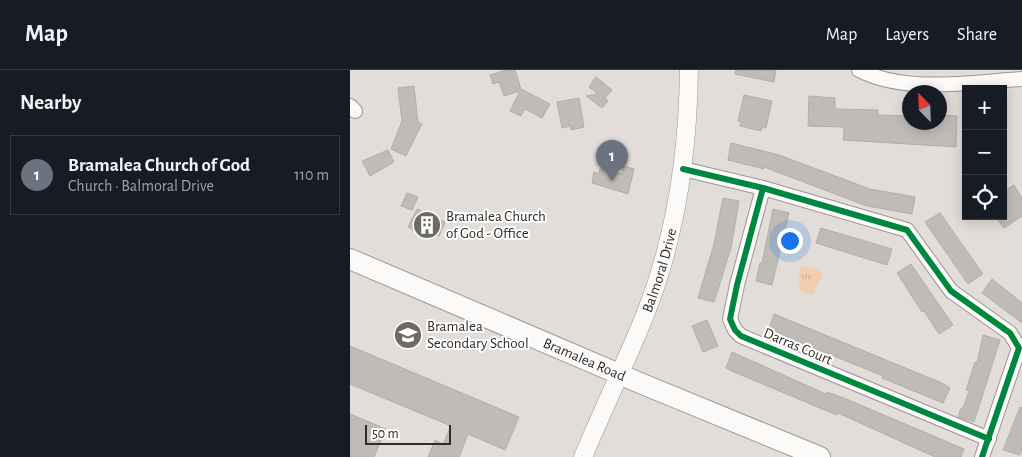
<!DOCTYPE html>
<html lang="en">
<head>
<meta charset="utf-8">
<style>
	body { margin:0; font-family:"Alegreya Sans",sans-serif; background:#20242c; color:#f1f3f6 }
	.controls { position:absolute; right:15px; top:15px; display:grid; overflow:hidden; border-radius:0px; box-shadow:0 2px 12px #0003 }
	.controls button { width:45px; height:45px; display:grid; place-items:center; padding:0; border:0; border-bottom:1px solid #363941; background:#171b24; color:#f1f3f6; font:25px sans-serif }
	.compass { position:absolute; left:552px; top:15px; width:45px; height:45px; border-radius:50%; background:#171b24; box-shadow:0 2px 12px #0003; rotate:337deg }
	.scale { position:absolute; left:15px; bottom:12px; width:86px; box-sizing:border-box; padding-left:5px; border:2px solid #302c29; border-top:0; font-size:14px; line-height:18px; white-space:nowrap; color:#302c29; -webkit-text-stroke:4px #fff; paint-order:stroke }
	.you { position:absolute; left:439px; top:170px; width:18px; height:18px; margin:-12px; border:4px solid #fff; border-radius:50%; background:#1a73e8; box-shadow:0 0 0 8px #1a73e833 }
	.badge { display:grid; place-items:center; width:32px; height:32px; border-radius:50%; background:#db2777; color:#fff; font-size:16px; font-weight:700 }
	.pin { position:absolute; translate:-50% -41px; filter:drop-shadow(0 1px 2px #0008) }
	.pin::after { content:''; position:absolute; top:26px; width:18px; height:15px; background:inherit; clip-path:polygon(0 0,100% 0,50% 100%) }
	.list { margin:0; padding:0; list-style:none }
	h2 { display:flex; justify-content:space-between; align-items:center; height:65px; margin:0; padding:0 20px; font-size:21px }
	h2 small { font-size:16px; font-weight:400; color:#9ea1a6 }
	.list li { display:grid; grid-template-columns:32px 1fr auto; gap:15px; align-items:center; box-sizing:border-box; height:80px; margin:0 10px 10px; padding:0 10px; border:1px solid #363941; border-radius:0px }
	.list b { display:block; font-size:19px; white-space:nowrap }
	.list p { margin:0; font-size:16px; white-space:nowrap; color:#9ea1a6 }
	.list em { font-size:16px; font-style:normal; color:#9ea1a6 }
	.icon { flex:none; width:28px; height:28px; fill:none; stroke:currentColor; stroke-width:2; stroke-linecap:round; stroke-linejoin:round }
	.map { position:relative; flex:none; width:672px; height:387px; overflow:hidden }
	header { display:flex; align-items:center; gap:30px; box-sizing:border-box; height:70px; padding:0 25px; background:#171b24; border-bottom:1px solid #363941 }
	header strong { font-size:24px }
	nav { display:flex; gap:28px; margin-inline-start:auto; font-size:18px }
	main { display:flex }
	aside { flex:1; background:#171b24 }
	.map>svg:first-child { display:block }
	.park { fill:url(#park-tufts) }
	.building { fill:#bfbbb7; stroke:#b2aeaa }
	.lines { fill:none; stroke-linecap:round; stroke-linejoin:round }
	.minor-casing { stroke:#9a9693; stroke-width:16 }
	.tertiary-casing { stroke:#9a9693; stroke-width:19 }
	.secondary-casing { stroke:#9a9693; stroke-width:22 }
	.minor { stroke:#fbfaf9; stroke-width:14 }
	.tertiary { stroke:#fbfaf9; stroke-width:18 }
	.secondary { stroke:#fbfaf9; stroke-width:20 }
	.cycleway-casing { stroke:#fff; stroke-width:9 }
	.cycleway { stroke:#00873e; stroke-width:6 }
	.labels { text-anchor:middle; stroke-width:4; stroke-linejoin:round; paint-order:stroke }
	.poi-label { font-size:15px; fill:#302c29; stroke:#fff; text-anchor:start }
	.street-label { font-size:15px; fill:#302c29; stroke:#fff }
</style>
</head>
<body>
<header>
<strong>Map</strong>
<nav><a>Map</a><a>Layers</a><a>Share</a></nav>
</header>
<main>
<aside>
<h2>Nearby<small></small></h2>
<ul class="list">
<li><span class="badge" style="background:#6b7280">1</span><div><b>Bramalea Church of God</b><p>Church · Balmoral Drive</p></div><em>110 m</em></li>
</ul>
</aside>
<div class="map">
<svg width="672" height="387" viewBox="0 0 672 387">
	<defs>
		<pattern id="park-tufts" width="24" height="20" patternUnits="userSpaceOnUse" patternTransform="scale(1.25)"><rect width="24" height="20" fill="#f1ceaf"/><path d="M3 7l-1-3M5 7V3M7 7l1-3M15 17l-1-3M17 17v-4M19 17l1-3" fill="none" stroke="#cfb197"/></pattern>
	</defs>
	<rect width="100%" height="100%" fill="#e2ddd8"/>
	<!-- park -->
	<path class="park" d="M 458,196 L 470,200 L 472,204 L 464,224 C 443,227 448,209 451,197 Z"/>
	<!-- building -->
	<g class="building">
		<path d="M 156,0 L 165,0 L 171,19 L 200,34 L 192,48 L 175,39 L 171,46 L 160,41 L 170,21 L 154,26 L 149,12 L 143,14 L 140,5 Z"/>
		<path d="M 386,0 L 426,0 L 424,12 L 385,4 Z"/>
		<path d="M 246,7 L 262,20 L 255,28 L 258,31 L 252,38 L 236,26 L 248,24 L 239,17 Z"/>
		<path d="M 64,16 L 68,52 L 72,54 L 56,86 L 41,79 L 52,51 L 48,18 Z"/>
		<path d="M 394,25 L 422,31 L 416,58 L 412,57 L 411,61 L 390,56 L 391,52 L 388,51 Z"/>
		<path d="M 459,26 L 485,28 L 485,39 L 528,40 L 528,45 L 560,46 L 560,52 L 590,52 L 590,45 L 607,46 L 606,77 L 493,70 L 494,57 L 458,56 Z"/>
		<path d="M 229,28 L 234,57 L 221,60 L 220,56 L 212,58 L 207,32 Z"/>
		<path d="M 381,73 L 429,85 L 520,119 L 565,127 L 562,144 L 517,136 L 414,97 L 414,99 L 378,90 Z"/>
		<path d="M 38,80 L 44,92 L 20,106 L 12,91 Z"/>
		<path d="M 274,96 L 284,99 L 278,124 L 242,113 L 244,102 L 249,104 L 250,99 L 272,104 Z"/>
		<path d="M 664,115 L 672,128 L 672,146 L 654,158 L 646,148 L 653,146 L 653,122 Z"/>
		<path d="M 57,123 L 68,127 L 62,140 L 51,136 Z"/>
		<path d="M 373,128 L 389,131 L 381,178 L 364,232 L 348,228 L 364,174 Z"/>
		<path d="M 67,139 L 95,152 L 89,166 L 77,160 L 74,165 L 58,157 Z"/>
		<path d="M 423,139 L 439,143 L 422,215 L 406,211 L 410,193 L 412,193 Z"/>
		<path d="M 590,143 L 633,204 L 618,214 L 575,152 Z"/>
		<path d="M 471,158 L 542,179 L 537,195 L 466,173 Z"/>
		<path d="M 561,194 L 603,255 L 589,264 L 574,241 L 572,242 L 547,203 Z"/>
		<path d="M 642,209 L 672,233 L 672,253 L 632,223 Z"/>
		<path d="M 424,244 L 592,313 L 600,318 L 593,333 L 532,308 L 533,306 L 516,299 L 421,261 L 419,259 Z"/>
		<path d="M 357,250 L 368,276 L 353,282 L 342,256 Z"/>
		<path d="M 633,265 L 650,270 L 624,352 L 608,347 L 611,338 L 613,338 L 619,321 L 616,320 L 625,292 L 627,293 Z"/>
		<path d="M 0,276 L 169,347 L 155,380 L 118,364 L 109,387 L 78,387 L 85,370 L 93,374 L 101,356 L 0,314 Z"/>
		<path d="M 382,282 L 476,324 L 477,322 L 494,328 L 614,379 L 611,387 L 585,387 L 488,343 L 487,345 L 470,338 L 384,302 L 376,298 Z"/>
		<path d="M 670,337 L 672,338 L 672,378 L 670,385 L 653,380 Z"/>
		<path d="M 0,344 L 36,359 L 24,387 L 0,387 Z"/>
	</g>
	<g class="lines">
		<defs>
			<g id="minor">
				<path d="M 509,0 C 557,24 620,12 672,9"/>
				<path d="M 0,36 L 5,41"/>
				<path d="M 333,99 L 413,118 L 557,160 L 601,221 L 660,263 L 669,278 L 632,387"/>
				<path d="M 413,118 L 387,215 L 380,249 L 385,260 L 391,266 L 639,369"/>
			</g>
			<g id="tertiary">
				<path id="s1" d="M 233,387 C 253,339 276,292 295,245 C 326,167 338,83 339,0"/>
			</g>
			<g id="secondary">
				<path id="s2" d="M 0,189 L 290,313 L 470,387"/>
			</g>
		</defs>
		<!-- minor casing -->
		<use href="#minor" class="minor-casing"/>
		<!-- tertiary casing -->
		<use href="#tertiary" class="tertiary-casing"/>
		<!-- secondary casing -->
		<use href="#secondary" class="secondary-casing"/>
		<!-- minor -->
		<use href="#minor" class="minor"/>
		<!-- tertiary -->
		<use href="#tertiary" class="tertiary"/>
		<!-- secondary -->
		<use href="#secondary" class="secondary"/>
		<defs>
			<g id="cycleway">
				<path d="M 333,99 L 413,118 L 557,160 L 601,221 L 660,263 L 669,278 L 632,387"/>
				<path d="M 413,118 L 387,215 L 380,249 L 385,260 L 391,266 L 639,369"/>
			</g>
		</defs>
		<!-- cycleway casing -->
		<use href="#cycleway" class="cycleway-casing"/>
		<!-- cycleway -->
		<use href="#cycleway" class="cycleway"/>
	</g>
	<!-- icons -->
	<defs>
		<symbol id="building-disc" viewBox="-11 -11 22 22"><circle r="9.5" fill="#6e6a66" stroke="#fff"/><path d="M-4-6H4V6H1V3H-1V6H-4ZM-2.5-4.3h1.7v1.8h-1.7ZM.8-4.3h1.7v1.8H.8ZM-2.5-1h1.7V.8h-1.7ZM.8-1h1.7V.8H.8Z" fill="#fff"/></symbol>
		<symbol id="school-disc" viewBox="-11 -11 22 22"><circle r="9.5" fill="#6e6a66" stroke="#fff"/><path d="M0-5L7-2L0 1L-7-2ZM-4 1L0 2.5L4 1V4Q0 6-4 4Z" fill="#fff"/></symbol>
	</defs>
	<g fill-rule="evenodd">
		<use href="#building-disc" x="61" y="139" width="32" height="32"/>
		<use href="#school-disc" x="42" y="249" width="32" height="32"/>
	</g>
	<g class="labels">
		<!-- poi labels -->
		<g class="poi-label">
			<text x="96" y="151">Bramalea Church<tspan x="96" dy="17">of God - Office</tspan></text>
			<text x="77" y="261">Bramalea<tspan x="77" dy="17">Secondary School</tspan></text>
		</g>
		<!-- street labels -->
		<g class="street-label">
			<text dy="5" stroke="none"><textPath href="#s1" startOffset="202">Balmoral Drive</textPath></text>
			<text transform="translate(448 276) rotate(23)" y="5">Darras Court</text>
			<text dy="5" stroke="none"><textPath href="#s2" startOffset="255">Bramalea Road</textPath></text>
		</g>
	</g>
</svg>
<div class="controls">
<button>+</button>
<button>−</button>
<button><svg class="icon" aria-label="locate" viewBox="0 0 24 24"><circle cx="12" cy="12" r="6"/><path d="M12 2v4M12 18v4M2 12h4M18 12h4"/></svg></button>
</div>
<svg class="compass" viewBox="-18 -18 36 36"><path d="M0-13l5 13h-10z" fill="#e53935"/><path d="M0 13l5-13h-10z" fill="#9ea1a6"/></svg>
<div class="scale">50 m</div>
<div class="you"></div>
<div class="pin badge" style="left:262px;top:111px;background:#6b7280">1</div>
</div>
</main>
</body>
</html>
